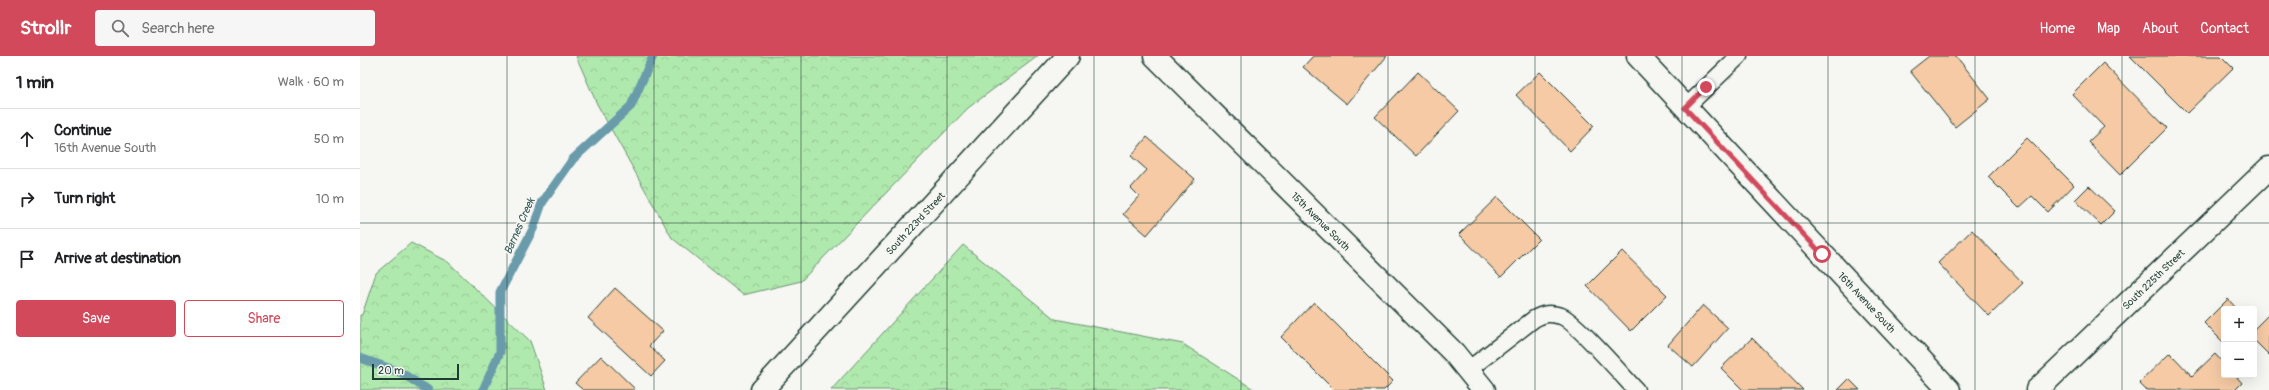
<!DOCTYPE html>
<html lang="en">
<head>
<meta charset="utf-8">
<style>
	body { margin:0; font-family:Pangolin,sans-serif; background:#f6f6f6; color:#202124 }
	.controls { position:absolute; right:12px; bottom:12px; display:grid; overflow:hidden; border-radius:4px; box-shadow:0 4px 16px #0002 }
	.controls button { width:36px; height:36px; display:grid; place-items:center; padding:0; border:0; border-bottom:1px solid #e0e0e0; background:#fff; color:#202124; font:20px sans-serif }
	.scale { position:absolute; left:12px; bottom:10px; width:87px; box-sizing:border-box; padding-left:4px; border:2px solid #1f3d34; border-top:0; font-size:11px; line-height:14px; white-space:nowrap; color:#1f3d34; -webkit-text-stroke:3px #f6f6f2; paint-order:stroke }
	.stop { position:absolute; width:12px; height:12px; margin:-9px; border:3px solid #d1495b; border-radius:50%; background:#fff }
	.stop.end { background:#d1495b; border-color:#fff; box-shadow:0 1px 4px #0008 }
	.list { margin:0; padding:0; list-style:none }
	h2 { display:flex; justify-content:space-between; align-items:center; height:52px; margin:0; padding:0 16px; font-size:17px }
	h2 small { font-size:13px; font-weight:400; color:#757577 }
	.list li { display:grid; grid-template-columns:26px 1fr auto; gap:12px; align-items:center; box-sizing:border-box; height:60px; padding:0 16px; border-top:1px solid #e0e0e0 }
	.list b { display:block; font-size:15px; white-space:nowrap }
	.list p { margin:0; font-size:13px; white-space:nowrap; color:#757577 }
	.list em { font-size:13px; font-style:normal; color:#757577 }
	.actions { display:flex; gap:8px; padding:12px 16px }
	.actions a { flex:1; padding:9px 0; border:1px solid #d1495b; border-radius:4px; text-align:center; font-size:14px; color:#d1495b }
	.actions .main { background:#d1495b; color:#fff }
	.icon { flex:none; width:22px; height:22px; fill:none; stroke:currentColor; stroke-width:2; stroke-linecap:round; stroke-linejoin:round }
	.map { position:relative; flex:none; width:1909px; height:334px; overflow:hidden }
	header { display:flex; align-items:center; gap:24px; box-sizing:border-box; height:56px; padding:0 20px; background:#d1495b; color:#fff }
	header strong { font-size:19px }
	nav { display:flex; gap:22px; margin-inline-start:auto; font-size:14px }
	.search { width:280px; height:36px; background:#f6f6f6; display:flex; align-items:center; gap:10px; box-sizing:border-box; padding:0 14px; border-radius:4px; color:#757577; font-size:15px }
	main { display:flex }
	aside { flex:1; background:#fff }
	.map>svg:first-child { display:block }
	.forest { fill:url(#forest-crowns); stroke:#689370 }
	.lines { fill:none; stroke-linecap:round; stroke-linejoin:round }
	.stream { stroke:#699bab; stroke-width:9 }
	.building { fill:#f6caa5; stroke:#1f3d34 }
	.lane-casing { stroke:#1f3d34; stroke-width:19 }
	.street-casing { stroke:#1f3d34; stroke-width:25 }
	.secondary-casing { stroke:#1f3d34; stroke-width:25 }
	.lane { stroke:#f6f6f2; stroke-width:16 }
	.street { stroke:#f6f6f2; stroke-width:22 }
	.secondary { stroke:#f6f6f2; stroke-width:22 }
	.route { stroke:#d1495b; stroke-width:5 }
	.grid { fill:none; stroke:#1f3d34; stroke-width:1; stroke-opacity:0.55 }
	.labels { text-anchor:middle; stroke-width:3.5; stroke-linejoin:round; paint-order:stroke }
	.street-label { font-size:10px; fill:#1f3d34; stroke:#f6f6f2 }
	.water-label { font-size:11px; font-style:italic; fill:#385c5c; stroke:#f6f6f2 }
</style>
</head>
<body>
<header>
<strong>Strollr</strong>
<div class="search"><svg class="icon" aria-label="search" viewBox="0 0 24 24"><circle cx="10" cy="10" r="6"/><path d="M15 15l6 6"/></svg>Search here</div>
<nav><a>Home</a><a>Map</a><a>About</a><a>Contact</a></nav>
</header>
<main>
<aside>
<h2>1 min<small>Walk · 60 m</small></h2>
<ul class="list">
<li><svg class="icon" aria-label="ahead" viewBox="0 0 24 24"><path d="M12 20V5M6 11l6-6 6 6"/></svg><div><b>Continue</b><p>16th Avenue South</p></div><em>50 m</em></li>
<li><svg class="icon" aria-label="right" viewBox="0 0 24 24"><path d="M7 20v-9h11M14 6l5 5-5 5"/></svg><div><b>Turn right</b></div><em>10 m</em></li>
<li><svg class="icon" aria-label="arrive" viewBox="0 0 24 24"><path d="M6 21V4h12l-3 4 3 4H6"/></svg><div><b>Arrive at destination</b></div></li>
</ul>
<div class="actions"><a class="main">Save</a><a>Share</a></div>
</aside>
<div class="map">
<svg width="1909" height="334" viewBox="0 0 1909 334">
	<defs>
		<pattern id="forest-crowns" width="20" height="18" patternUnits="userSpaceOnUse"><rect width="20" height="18" fill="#b0e9ad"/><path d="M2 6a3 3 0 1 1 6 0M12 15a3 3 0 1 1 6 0" fill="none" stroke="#97c995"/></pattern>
	</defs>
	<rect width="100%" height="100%" fill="#f6f6f2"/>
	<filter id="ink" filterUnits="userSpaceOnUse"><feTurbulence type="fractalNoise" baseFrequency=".025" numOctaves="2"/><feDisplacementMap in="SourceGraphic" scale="8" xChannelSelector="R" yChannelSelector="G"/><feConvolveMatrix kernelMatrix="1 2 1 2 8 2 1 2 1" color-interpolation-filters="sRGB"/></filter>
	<g filter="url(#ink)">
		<!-- forest -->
		<g class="forest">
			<path d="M 216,0 L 678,0 L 608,52 L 441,225 L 383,239 L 312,182 L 237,48 Z"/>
			<path d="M 51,187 L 88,206 L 170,285 L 187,334 L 0,334 L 0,259 L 2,259 L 16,217 Z"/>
			<path d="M 603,189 L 695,263 L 823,288 L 895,334 L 471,334 Z"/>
		</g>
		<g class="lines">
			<!-- stream -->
			<g class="stream">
				<path d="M 0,302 L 40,316 L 68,334"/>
				<path d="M 123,334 L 140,296 L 140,236 L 173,173 L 182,147 L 213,103 L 271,50 L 293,0"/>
			</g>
		</g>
		<!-- building -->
		<g class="building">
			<path d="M 953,0 L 1027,0 L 987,48 L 943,11 Z"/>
			<path d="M 1569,0 L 1596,0 L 1630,43 L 1595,71 L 1550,15 Z"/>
			<path d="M 1770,0 L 1861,0 L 1873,12 L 1827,57 Z"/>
			<path d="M 1743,7 L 1807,72 L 1760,119 L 1728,86 L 1744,71 L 1712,38 Z"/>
			<path d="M 1058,16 L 1099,55 L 1056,100 L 1015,61 Z"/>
			<path d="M 1180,16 L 1234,70 L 1210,95 L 1156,39 Z"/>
			<path d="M 787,81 L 835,123 L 787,179 L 763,158 L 779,140 L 771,132 L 787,114 L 771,100 Z"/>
			<path d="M 1667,82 L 1714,129 L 1688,156 L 1672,140 L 1659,152 L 1628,121 Z"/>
			<path d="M 1729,130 L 1755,155 L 1741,169 L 1715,144 Z"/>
			<path d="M 1137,141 L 1179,183 L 1141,221 L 1099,178 Z"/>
			<path d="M 1612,174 L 1663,227 L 1629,260 L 1578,207 Z"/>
			<path d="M 1262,195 L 1307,239 L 1271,275 L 1227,230 Z"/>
			<path d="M 255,232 L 303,275 L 289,290 L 305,305 L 291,320 L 228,262 Z"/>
			<path d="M 1868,243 L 1877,253 L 1864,253 L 1864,287 L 1844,267 Z"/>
			<path d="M 954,246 L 1033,325 L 1024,334 L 974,334 L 921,281 Z"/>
			<path d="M 1343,249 L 1368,272 L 1333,311 L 1308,289 Z"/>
			<path d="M 1909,258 L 1909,299 L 1894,284 L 1894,273 Z"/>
			<path d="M 1392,282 L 1443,334 L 1383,334 L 1361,312 Z"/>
			<path d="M 1810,297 L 1832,320 L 1855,298 L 1864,308 L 1864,319 L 1875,319 L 1882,327 L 1875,334 L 1786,334 L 1779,327 Z"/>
			<path d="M 241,300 L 275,333 L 273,334 L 223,334 L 215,327 Z"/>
			<path d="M 1489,323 L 1500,334 L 1478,334 Z"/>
		</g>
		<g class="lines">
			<defs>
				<g id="lane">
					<path d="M 1325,52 L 1379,0"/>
					<path d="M 1108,314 L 1174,263 C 1183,258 1190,256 1201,260 C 1214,264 1263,320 1276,334"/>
				</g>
				<g id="street">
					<path d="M 795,0 L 1094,297 L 1124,334"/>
					<path d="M 1677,334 L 1909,112"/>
				</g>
				<g id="secondary">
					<path d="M 1278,0 L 1589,334"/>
					<path d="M 402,334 L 708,0"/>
				</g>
			</defs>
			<!-- lane casing -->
			<use href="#lane" class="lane-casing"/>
			<!-- street casing -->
			<use href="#street" class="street-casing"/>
			<!-- secondary casing -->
			<use href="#secondary" class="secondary-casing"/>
			<!-- lane -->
			<use href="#lane" class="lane"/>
			<!-- street -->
			<use href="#street" class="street"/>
			<!-- secondary -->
			<use href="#secondary" class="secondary"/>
		</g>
	</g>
	<g class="lines" filter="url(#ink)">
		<!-- route -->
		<path class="route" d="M 1346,31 L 1325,52 L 1462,198"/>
	</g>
	<!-- grid -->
	<path class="grid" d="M 147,0 L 147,334M 294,0 L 294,334M 441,0 L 441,334M 587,0 L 587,334M 734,0 L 734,334M 881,0 L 881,334M 1028,0 L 1028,334M 1175,0 L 1175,334M 1322,0 L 1322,334M 1468,0 L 1468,334M 1615,0 L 1615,334M 1762,0 L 1762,334M 0,167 L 1909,167"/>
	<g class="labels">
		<!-- street labels -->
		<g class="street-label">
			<text transform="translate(961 165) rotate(45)" y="4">15th Avenue South</text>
			<text transform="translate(555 167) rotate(-47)" y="4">South 223rd Street</text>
			<text transform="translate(1793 223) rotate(-44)" y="4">South 225th Street</text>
			<text transform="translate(1507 246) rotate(47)" y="4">16th Avenue South</text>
		</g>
		<!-- water labels -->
		<g class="water-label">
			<text transform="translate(159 170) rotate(-66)" y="4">Barnes Creek</text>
		</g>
	</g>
</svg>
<div class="controls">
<button>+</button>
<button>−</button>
</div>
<div class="scale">20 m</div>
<div class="stop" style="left:1462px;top:198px"></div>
<div class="stop end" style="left:1346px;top:31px"></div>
</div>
</main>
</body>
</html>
